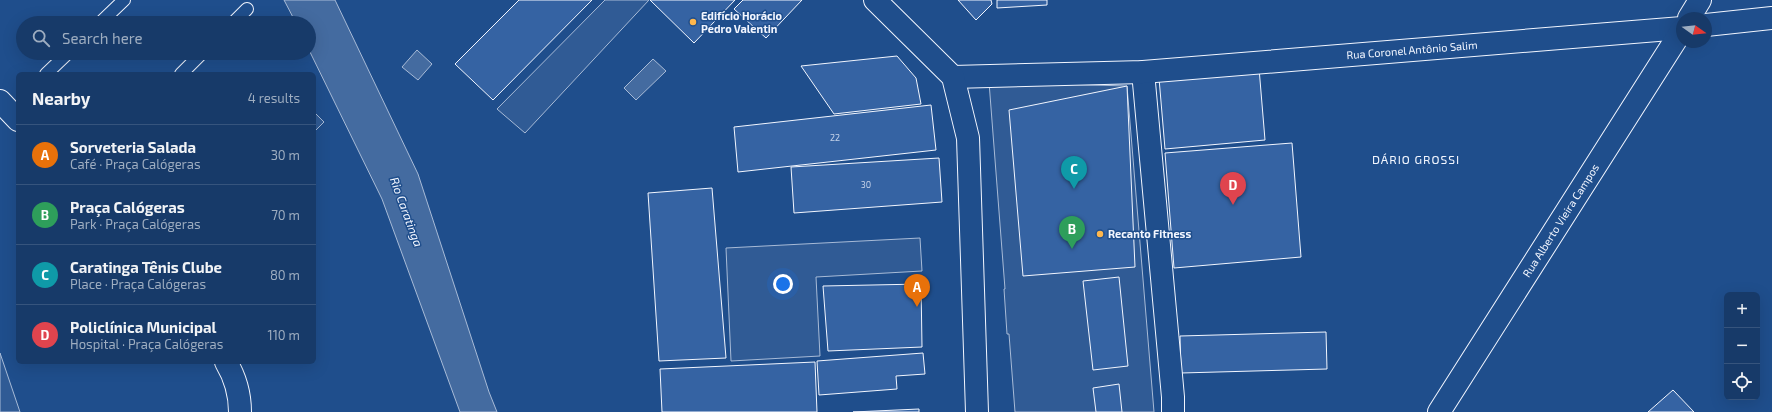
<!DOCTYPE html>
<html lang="en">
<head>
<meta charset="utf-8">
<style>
	body { margin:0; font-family:"Exo 2",sans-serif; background:#20416f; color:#f1f3f6 }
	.controls { position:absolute; right:12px; bottom:12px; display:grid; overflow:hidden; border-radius:6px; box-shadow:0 4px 16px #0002 }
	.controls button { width:36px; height:36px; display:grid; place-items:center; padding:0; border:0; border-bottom:1px solid #36547d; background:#173a69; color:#f1f3f6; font:20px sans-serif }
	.compass { position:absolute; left:1676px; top:12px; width:36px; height:36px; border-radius:50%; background:#173a69; box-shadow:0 4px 16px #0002; rotate:105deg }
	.you { position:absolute; left:783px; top:284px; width:14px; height:14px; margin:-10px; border:3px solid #fff; border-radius:50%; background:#1a73e8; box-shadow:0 0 0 6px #1a73e833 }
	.badge { display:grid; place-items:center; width:26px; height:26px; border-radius:50%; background:#ffb74d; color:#fff; font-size:13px; font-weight:700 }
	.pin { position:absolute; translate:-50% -33px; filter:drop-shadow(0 1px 2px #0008) }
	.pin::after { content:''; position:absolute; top:21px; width:14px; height:12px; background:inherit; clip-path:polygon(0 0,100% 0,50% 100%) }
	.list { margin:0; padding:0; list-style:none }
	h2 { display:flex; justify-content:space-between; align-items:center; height:52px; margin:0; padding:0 16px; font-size:17px }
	h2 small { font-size:13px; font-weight:400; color:#9eadc0 }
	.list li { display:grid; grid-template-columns:26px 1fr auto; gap:12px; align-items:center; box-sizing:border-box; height:60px; padding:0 16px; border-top:1px solid #36547d }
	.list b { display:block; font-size:15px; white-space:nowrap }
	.list p { margin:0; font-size:13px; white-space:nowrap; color:#9eadc0 }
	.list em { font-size:13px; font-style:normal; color:#9eadc0 }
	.icon { flex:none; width:22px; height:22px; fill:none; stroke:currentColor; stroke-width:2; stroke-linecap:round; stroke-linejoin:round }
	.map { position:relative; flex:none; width:1772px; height:412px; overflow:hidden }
	.search { position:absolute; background:#173a69; box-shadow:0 4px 16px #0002; left:16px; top:16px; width:300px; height:44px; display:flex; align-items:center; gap:10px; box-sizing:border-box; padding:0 14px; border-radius:22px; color:#9eadc0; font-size:15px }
	.panel { position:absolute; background:#173a69; box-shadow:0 4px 16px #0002; left:16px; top:72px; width:300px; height:292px; border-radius:6px }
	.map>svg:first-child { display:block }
	.built { fill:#305b95; stroke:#a8bbd7 }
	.water { fill:#446ba0; stroke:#a8bbd7 }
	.building { fill:#3563a3; stroke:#f2f6ff }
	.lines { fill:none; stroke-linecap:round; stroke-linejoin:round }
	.lane-casing { stroke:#f2f6ff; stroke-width:14 }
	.street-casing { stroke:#f2f6ff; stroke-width:24 }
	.secondary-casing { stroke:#f2f6ff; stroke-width:24 }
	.lane { stroke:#1f4e8c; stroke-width:12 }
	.street { stroke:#1f4e8c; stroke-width:22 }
	.secondary { stroke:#1f4e8c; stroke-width:22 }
	.poi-dot { fill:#ffb74d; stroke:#1f4e8c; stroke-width:1.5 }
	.labels { text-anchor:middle; stroke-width:3; stroke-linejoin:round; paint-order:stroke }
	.number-label { font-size:9px; fill:#c3d1e8 }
	.poi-label { font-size:11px; font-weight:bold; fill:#f2f6ff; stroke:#1f4e8c; text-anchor:start }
	.street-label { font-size:11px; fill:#f2f6ff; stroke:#1f4e8c }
	.neighbourhood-label { font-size:12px; letter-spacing:1px; fill:#f2f6ff; stroke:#1f4e8c }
	.water-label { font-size:12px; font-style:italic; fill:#f2f6ff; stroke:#1f4e8c }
</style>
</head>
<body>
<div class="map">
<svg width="1772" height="412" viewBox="0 0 1772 412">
	<rect width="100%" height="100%" fill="#1f4e8c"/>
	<!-- built -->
	<g class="built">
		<path d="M 605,0 L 649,0 L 525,133 L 497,109 Z"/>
		<path d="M 989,82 L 1127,86 L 1154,412 L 1015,412 L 1009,334 L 1007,334 L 1004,289 L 1005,289 Z"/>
		<path d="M 314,112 L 324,122 L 314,132 Z"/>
		<path d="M 920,238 L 922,271 L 816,277 L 820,356 L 731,361 L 726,248 Z"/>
		<path d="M 0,353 L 20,412 L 0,412 Z"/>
	</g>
	<!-- water -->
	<g class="water">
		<path d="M 284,0 L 335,0 L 418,174 L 489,392 L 497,412 L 460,412 L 382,199 L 309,50 L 309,23 L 296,23 Z"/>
		<path d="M 417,50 L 432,64 L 418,80 L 402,67 Z"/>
		<path d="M 653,59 L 666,71 L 636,100 L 624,88 Z"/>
	</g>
	<!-- building -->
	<g class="building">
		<path d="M 519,0 L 592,0 L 493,100 L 455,64 Z"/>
		<path d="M 650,0 L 735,0 L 694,43 Z"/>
		<path d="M 743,0 L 802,0 L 766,38 L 734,9 Z"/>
		<path d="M 958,0 L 991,0 L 992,4 L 976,20 Z"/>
		<path d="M 997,0 L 1047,0 L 1047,5 L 997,8 Z"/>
		<path d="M 897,56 L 916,78 L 921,104 L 834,114 L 801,66 Z"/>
		<path d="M 1259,68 L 1265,140 L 1165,149 L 1159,78 Z"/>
		<path d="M 1127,86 L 1135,267 L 1023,276 L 1009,110 Z"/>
		<path d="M 931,105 L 936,150 L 738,172 L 734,127 Z"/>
		<path d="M 1292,143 L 1301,257 L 1174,268 L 1165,153 Z"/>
		<path d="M 939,158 L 942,202 L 794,213 L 791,167 Z"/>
		<path d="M 712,188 L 726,358 L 659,361 L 648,193 Z"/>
		<path d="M 1119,277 L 1128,366 L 1093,370 L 1083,281 Z"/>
		<path d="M 921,284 L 922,347 L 828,351 L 823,286 Z"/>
		<path d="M 1326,332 L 1327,369 L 1181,373 L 1180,336 Z"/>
		<path d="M 923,353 L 925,374 L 896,376 L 897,389 L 819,395 L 817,361 Z"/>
		<path d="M 815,362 L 817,412 L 662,412 L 660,369 Z"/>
		<path d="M 1119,384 L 1122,412 L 1096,412 L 1093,388 Z"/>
		<path d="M 1673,390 L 1694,412 L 1648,412 Z"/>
		<path d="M 919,409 L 919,412 L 853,412 Z"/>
	</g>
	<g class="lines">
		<defs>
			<g id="lane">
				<path d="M 100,23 L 124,0"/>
				<path d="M 233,23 L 247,9"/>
				<path d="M 46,74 L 68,53"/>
				<path d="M 181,74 L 202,53"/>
			</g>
			<g id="street">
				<path d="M 1689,18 L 1700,0"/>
				<path d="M 1706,25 L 1772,18"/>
				<path d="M 1143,72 L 1173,397 L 1173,412"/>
				<path id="s1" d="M 953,77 L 1143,72 L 1682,28"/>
				<path id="s2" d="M 1439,412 L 1682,30"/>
			</g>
			<g id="secondary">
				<path d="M 875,0 L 953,77 L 968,138 L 977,412"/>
				<path d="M 0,101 L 18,120"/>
				<path d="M 226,362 C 235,377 240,395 240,412"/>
			</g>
		</defs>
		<!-- lane casing -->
		<use href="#lane" class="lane-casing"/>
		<!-- street casing -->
		<use href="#street" class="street-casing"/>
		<!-- secondary casing -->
		<use href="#secondary" class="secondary-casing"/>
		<!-- lane -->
		<use href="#lane" class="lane"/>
		<!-- street -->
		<use href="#street" class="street"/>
		<!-- secondary -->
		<use href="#secondary" class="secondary"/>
	</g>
	<!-- markers -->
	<g class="poi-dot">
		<circle cx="693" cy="22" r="4"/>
		<circle cx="1100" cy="234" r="4"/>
	</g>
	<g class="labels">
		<!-- number labels -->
		<g class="number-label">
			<text x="835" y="141">22</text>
			<text x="866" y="188">30</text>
		</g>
		<!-- poi labels -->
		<g class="poi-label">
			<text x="701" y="20">Edifício Horácio<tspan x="701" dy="13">Pedro Valentin</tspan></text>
			<text x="1108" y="238">Recanto Fitness</text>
		</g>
		<!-- street labels -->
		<g class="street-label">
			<text dy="4" stroke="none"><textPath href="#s1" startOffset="460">Rua Coronel Antônio Salim</textPath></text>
			<text dy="4" stroke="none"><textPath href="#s2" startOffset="227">Rua Alberto Vieira Campos</textPath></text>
		</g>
		<!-- neighbourhood labels -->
		<g class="neighbourhood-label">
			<text x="1416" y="164">DÁRIO GROSSI</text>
		</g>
		<!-- water labels -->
		<g class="water-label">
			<text transform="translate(406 212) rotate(70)" y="4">Rio Caratinga</text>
		</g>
	</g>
</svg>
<div class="controls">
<button>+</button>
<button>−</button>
<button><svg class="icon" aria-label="locate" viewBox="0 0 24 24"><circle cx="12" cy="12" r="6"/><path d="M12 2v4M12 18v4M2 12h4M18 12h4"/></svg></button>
</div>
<svg class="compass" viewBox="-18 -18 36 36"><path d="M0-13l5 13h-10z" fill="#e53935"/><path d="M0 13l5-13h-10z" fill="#9eadc0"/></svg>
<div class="you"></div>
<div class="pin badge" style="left:917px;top:307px;background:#e8710a">A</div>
<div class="pin badge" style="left:1072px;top:249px;background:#2e9e5b">B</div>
<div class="pin badge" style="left:1074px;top:189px;background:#0f9aa8">C</div>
<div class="pin badge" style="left:1233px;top:205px;background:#e0444e">D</div>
<div class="search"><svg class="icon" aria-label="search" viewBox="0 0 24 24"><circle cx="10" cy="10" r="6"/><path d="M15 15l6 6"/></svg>Search here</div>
<section class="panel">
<h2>Nearby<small>4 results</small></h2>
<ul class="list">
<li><span class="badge" style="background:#e8710a">A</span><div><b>Sorveteria Salada</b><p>Café · Praça Calógeras</p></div><em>30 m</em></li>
<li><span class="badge" style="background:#2e9e5b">B</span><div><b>Praça Calógeras</b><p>Park · Praça Calógeras</p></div><em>70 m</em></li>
<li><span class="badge" style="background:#0f9aa8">C</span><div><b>Caratinga Tênis Clube</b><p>Place · Praça Calógeras</p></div><em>80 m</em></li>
<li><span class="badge" style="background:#e0444e">D</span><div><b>Policlínica Municipal</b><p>Hospital · Praça Calógeras</p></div><em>110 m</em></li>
</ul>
</section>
</div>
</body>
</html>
